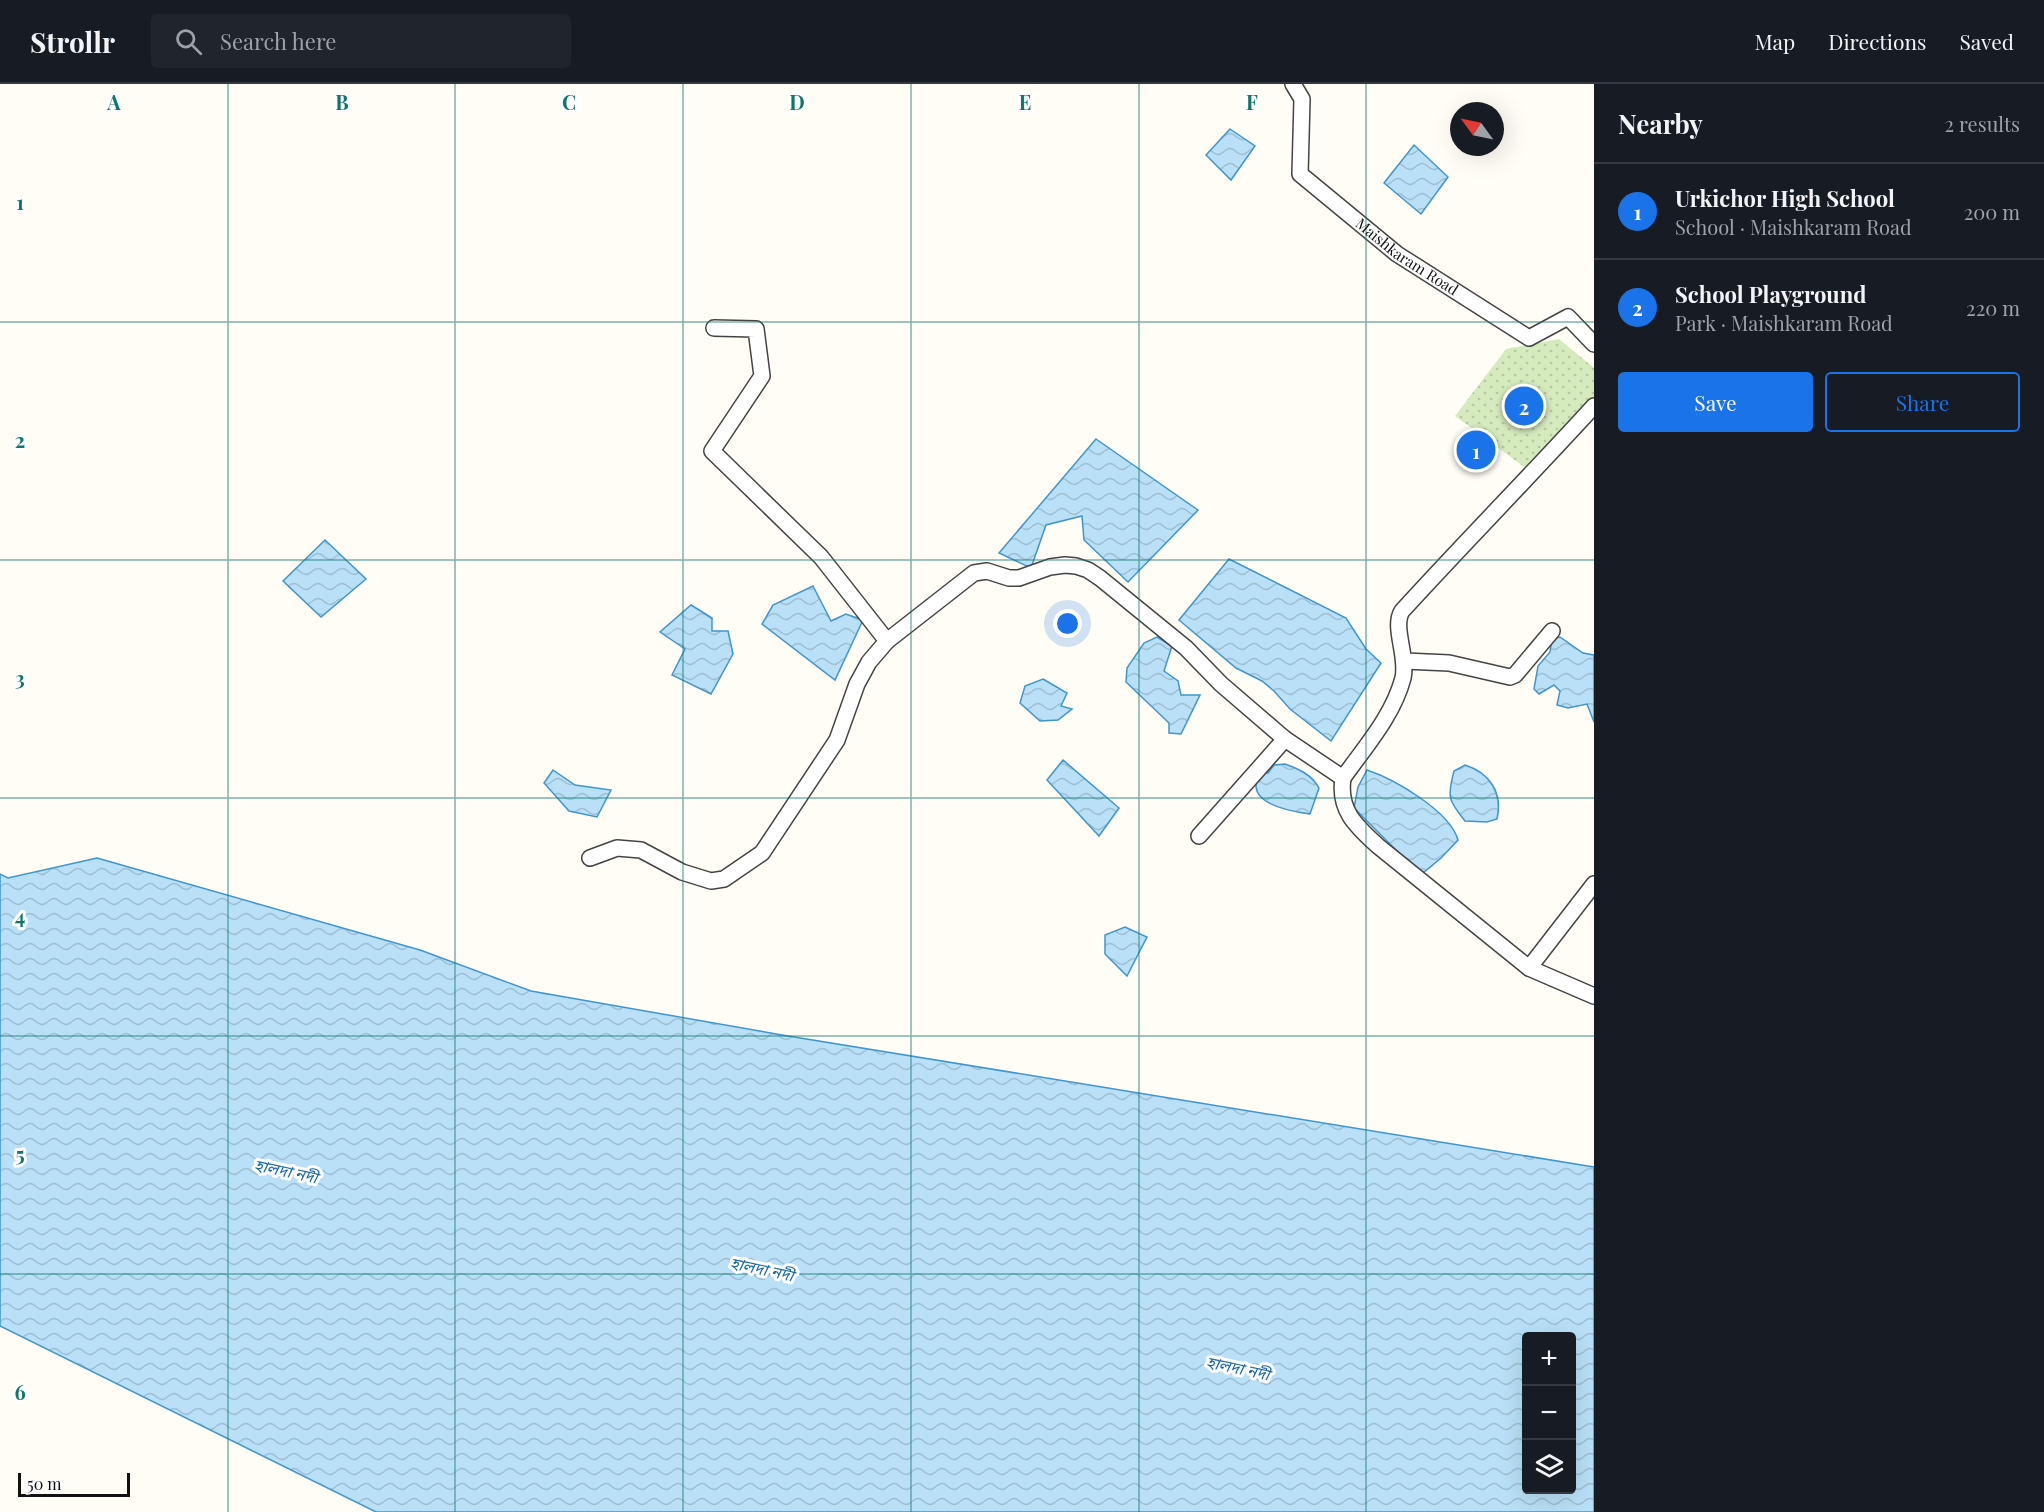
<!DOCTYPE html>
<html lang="en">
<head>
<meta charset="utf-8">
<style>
	body { margin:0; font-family:"Playfair Display","Noto Sans Bengali",serif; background:#20242c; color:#f1f3f6 }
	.controls { position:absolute; right:18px; bottom:18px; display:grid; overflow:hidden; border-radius:6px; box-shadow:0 6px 24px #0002 }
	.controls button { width:54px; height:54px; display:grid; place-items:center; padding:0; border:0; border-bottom:2px solid #363941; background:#171b24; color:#f1f3f6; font:30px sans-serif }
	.compass { position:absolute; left:1450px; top:18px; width:54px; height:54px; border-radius:50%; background:#171b24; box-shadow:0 6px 24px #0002; rotate:303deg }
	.scale { position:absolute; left:18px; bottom:15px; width:112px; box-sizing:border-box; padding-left:6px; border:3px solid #111; border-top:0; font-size:16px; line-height:21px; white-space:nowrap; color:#111; -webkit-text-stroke:4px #fff; paint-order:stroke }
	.you { position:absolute; left:1068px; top:540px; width:21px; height:21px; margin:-15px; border:4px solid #fff; border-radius:50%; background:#1a73e8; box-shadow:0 0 0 9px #1a73e833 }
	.badge { display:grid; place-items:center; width:39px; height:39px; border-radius:50%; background:#1a73e8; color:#fff; font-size:20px; font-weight:700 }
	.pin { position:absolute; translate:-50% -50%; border:3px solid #fff; box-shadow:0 2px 6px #0006 }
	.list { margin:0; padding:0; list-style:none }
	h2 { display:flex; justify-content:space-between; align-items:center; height:78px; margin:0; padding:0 24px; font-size:26px }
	h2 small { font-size:20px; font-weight:400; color:#9ea1a6 }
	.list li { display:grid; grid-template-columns:39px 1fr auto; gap:18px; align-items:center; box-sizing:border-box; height:96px; padding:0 24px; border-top:2px solid #363941 }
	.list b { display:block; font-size:22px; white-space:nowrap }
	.list p { margin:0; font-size:20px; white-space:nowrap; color:#9ea1a6 }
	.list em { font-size:20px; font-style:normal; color:#9ea1a6 }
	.actions { display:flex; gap:12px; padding:18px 24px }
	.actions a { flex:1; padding:14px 0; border:2px solid #1a73e8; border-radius:6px; text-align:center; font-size:21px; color:#1a73e8 }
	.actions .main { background:#1a73e8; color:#fff }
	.icon { flex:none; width:33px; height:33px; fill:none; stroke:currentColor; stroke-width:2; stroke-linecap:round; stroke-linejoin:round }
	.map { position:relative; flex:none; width:1594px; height:1428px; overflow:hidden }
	header { display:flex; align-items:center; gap:36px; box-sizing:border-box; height:84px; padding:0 30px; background:#171b24; border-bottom:2px solid #363941 }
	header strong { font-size:28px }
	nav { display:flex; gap:33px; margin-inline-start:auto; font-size:21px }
	.search { width:420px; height:54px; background:#20242c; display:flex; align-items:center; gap:15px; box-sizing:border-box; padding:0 21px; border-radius:6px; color:#9ea1a6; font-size:22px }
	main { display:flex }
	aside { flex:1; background:#171b24 }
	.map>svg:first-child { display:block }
	.park { fill:url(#park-dots) }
	.water { fill:url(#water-waves); stroke:#3f96cf; stroke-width:1.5; fill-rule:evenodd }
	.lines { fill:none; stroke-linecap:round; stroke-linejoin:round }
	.street-casing { stroke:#444; stroke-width:18 }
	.street { stroke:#fff; stroke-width:15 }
	.grid { fill:none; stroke:#0f766e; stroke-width:1.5; stroke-opacity:0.55 }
	.labels { text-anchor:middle; stroke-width:6; stroke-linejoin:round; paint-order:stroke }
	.street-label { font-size:15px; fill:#111; stroke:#fff }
	.water-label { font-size:16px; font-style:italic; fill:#1768a6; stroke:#fff }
	.grid-label { font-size:20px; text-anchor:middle; font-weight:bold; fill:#0f766e; stroke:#fff; stroke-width:6; stroke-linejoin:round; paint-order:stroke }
</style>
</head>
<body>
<header>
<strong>Strollr</strong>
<div class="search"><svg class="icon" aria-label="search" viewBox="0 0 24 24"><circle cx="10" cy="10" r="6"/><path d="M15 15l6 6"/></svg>Search here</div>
<nav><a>Map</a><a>Directions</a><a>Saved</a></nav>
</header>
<main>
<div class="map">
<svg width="1594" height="1428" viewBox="0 0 1594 1428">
	<defs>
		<pattern id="park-dots" width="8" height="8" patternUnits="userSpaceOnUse" patternTransform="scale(1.5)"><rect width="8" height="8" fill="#d5ebbd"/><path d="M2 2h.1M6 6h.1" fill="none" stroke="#b6c8a1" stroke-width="1.8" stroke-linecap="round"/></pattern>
		<pattern id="water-waves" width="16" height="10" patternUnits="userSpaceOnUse" patternTransform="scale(1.5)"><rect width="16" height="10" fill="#b9e0f7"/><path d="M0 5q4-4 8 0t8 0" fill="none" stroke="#9ebfd3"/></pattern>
	</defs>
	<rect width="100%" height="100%" fill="#fffdf5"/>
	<!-- park -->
	<path class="park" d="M 1559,255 L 1594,284 L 1594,313 L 1527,385 L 1455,332 L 1506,265 Z"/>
	<!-- water -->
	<g class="water">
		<path d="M 1230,45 L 1255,62 L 1231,96 L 1206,71 Z"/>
		<path d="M 1414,61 L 1448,93 L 1421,130 L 1384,99 Z"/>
		<path d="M 1096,355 L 1198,426 L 1128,498 L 1084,456 L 1082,432 L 1046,441 L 1031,484 L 999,469 Z"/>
		<path d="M 325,456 L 366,495 L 321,533 L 283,497 Z"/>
		<path d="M 1229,475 L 1346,534 L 1366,565 L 1381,579 L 1331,657 L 1290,625 L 1274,607 L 1262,597 L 1236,584 L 1179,536 Z"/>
		<path d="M 813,502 L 831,537 L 846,530 L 863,536 L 835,596 L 762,540 L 773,521 Z"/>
		<path d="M 691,521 L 712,534 L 712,547 L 728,547 L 733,570 L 711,610 L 672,591 L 685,565 L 660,548 Z"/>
		<path d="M 1157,553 L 1172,562 L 1164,587 L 1178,597 L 1181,611 L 1200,611 L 1181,650 L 1169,649 L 1169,639 L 1126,598 L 1127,584 L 1144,559 Z"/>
		<path d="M 1560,553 L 1583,569 L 1594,571 L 1594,638 L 1587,620 L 1568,624 L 1557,621 L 1560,607 L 1554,601 L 1539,610 L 1534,605 L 1538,582 L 1550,568 L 1552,555 Z"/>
		<path d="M 1043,595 L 1067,609 L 1061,622 L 1072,625 L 1058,636 L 1040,637 L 1020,619 L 1025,602 Z"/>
		<path d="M 1063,676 L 1119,724 L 1099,752 L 1047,696 Z"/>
		<path d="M 1285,680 C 1299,685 1312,691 1319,704 L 1310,730 C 1295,728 1258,722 1256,703 C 1256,699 1258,693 1259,689 L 1268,689 L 1274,681 Z"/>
		<path d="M 1465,681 C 1490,689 1503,709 1497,735 L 1487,738 L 1465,737 C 1448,716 1447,713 1454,687 Z"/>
		<path d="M 553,686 L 575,701 L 611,706 L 597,733 L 569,727 L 544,699 Z"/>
		<path d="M 1367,686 C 1394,695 1450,727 1458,756 L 1441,774 L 1423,789 L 1398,768 L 1354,724 L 1358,703 Z"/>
		<path d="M 97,774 L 420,866 L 531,907 L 788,952 L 1594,1083 L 1594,1428 L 376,1428 L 0,1242 L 0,790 L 8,794 ZM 1526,1252 L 1572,1252 L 1572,1406 L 1526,1406 Z"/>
		<path d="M 1125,843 L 1147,853 L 1127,892 L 1105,870 L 1105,851 Z"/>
	</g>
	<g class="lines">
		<defs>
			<g id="street">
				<path id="s1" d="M 1293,0 L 1302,15 L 1300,90 L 1397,170 L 1529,254 L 1568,233 L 1594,260"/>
				<path d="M 714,244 L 756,245 L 762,292 L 712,367 L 821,473 L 887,557 L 974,489 L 987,487 L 1009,494 L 1019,494 L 1050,483 L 1065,481 L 1076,482 L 1088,486 L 1100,494 L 1186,564 L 1221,600 L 1285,655 L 1343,694 C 1365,663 1393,632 1403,594 C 1408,572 1392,543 1402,527 C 1465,458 1531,391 1594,322"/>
				<path d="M 1405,577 L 1449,579 L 1510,593 L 1515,591 L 1552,547"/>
				<path d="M 1343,694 C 1338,726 1356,742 1378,762 L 1529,884 L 1594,800"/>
				<path d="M 1199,752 L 1285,655"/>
				<path d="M 590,774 L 617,764 L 641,766 L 682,788 L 711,797 L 724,795 L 762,769 L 837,656 L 857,600 L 869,578 L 887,557"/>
				<path d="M 1529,884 L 1594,912"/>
			</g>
		</defs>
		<!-- street casing -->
		<use href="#street" class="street-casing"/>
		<!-- street -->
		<use href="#street" class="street"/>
	</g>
	<!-- grid -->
	<path class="grid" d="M 228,0 L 228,1428M 455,0 L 455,1428M 683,0 L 683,1428M 911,0 L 911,1428M 1139,0 L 1139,1428M 1366,0 L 1366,1428M 0,238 L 1594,238M 0,476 L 1594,476M 0,714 L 1594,714M 0,952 L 1594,952M 0,1190 L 1594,1190"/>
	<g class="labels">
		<!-- street labels -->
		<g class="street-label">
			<text dy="5" stroke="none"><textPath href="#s1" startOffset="228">Maishkaram Road</textPath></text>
		</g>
		<!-- water labels -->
		<g class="water-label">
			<text transform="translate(286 1087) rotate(12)" y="6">হালদা নদী</text>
			<text transform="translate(762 1185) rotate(12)" y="6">হালদা নদী</text>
			<text transform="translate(1238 1284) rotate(12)" y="6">হালদা নদী</text>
		</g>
	</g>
	<g class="grid-label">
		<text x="114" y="26">A</text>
		<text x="342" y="26">B</text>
		<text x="569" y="26">C</text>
		<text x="797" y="26">D</text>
		<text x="1025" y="26">E</text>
		<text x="1252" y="26">F</text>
		<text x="20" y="126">1</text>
		<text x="20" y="364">2</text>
		<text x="20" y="602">3</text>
		<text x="20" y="840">4</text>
		<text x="20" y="1078">5</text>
		<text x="20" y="1316">6</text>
	</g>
</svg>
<div class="controls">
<button>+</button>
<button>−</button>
<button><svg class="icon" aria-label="layers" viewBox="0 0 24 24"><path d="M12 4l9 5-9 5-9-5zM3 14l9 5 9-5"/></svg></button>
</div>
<svg class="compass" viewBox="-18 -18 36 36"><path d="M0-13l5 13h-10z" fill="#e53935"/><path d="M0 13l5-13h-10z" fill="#9ea1a6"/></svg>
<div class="scale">50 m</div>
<div class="you"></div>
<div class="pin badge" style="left:1476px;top:366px">1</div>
<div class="pin badge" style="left:1524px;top:322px">2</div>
</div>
<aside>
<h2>Nearby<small>2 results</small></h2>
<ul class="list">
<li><span class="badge">1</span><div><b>Urkichor High School</b><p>School · Maishkaram Road</p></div><em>200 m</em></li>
<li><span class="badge">2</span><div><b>School Playground</b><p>Park · Maishkaram Road</p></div><em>220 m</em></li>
</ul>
<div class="actions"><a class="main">Save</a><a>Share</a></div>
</aside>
</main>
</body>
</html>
